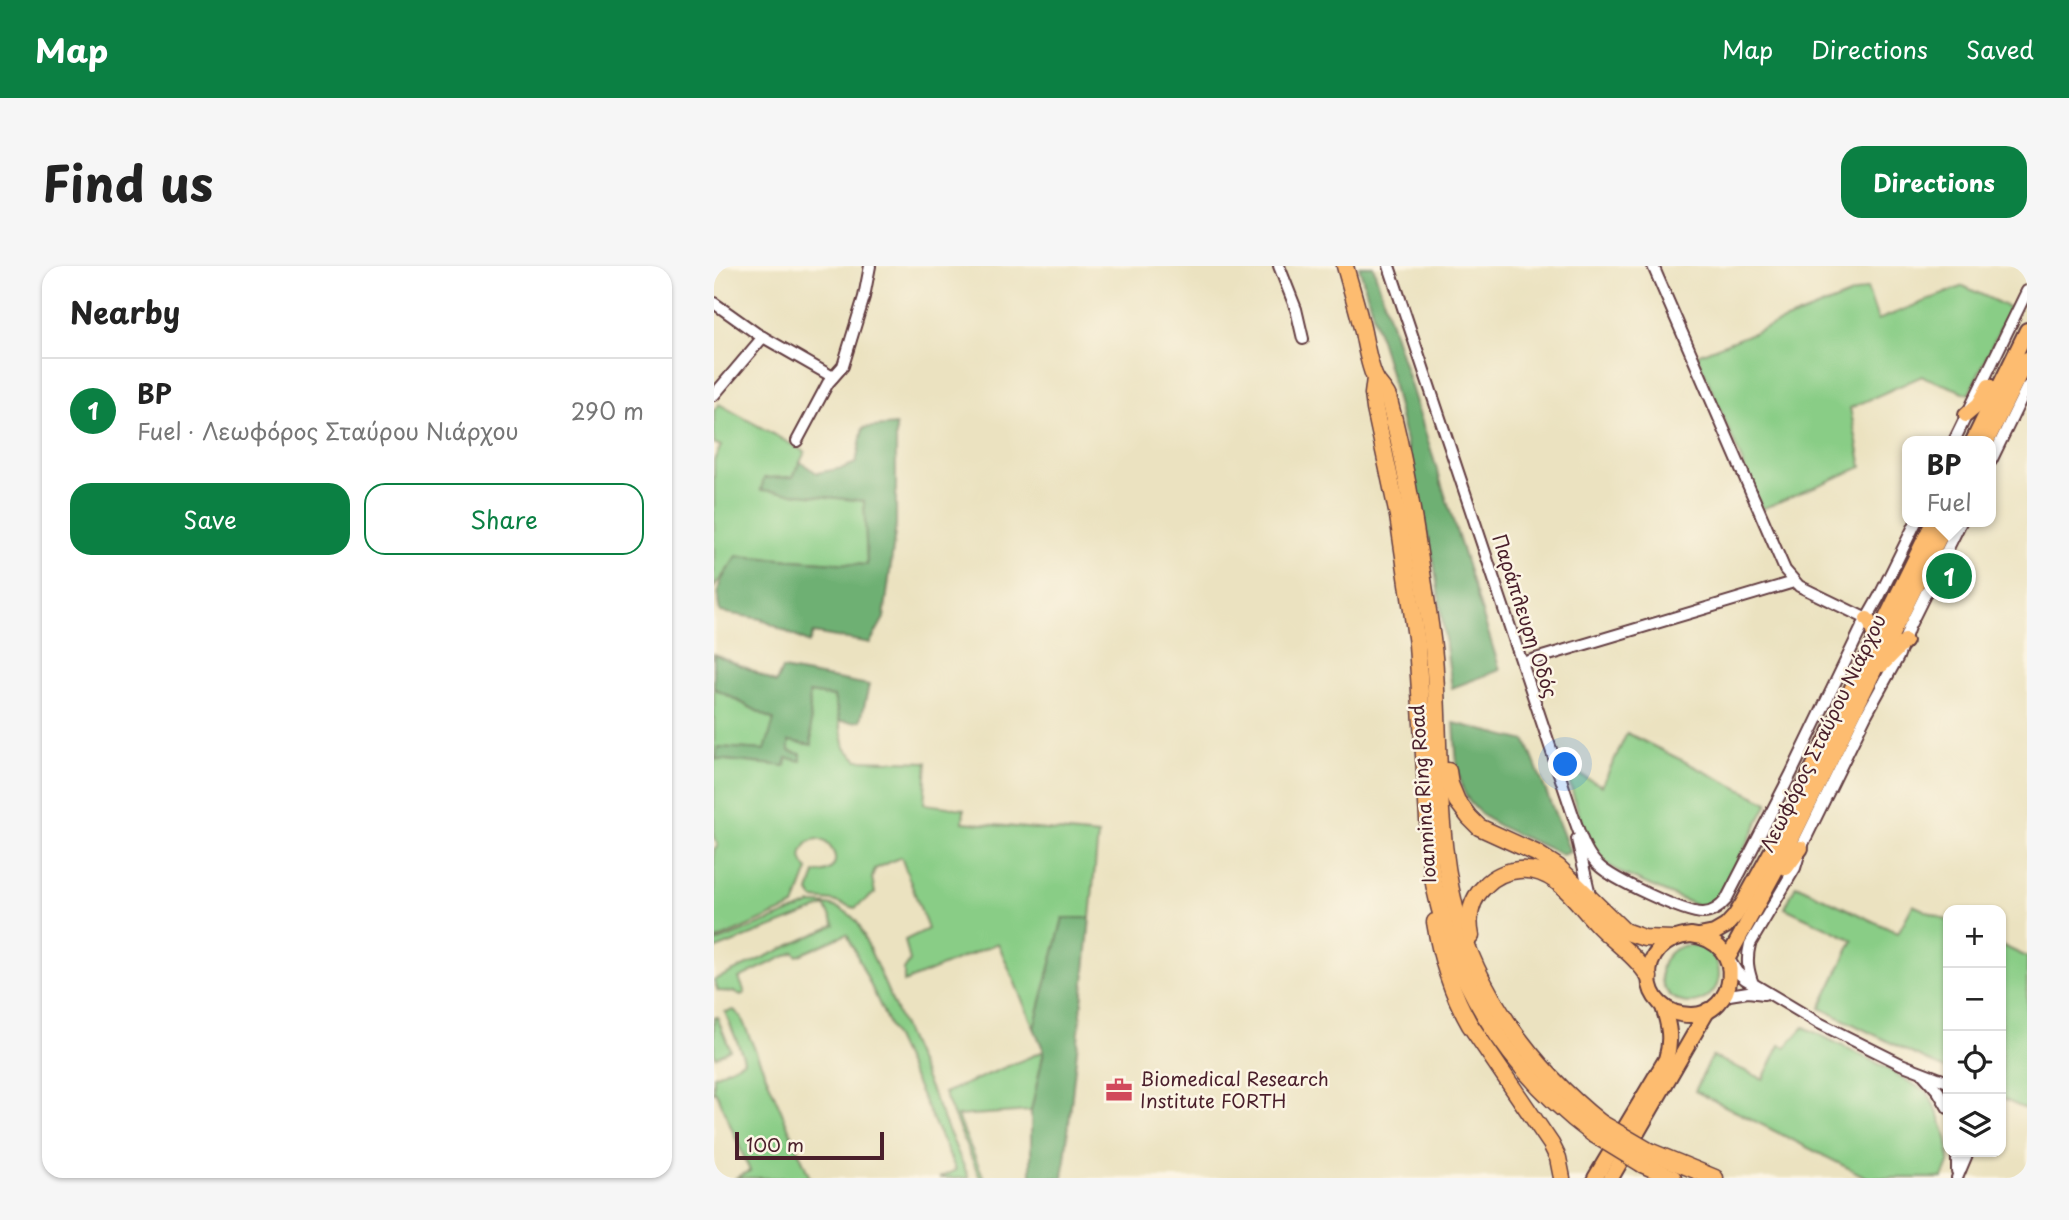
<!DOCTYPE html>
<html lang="en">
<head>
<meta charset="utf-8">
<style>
	body { margin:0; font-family:"Playpen Sans",sans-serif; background:#f6f6f6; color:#222 }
	.controls { position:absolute; right:21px; bottom:21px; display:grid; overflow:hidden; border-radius:14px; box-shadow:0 2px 5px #0004 }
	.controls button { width:63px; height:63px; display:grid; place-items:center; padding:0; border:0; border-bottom:2px solid #e0e0e0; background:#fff; color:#222; font:35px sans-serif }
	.scale { position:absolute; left:21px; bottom:18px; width:149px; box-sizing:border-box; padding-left:7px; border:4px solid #4a1f2b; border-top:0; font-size:19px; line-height:24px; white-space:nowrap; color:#4a1f2b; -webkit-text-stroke:5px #fcf5e5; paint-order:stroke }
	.you { position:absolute; left:852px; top:499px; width:24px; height:24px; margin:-18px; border:5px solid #fff; border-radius:50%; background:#1a73e8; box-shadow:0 0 0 10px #1a73e833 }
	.badge { display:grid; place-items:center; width:46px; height:46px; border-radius:50%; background:#0b8043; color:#fff; font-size:23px; font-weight:700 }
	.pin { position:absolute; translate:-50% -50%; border:4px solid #fff; box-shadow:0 2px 7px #0006 }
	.popup { position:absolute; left:1188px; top:170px; width:94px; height:91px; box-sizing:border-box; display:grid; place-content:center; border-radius:14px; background:#fff; filter:drop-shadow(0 2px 5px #0005); font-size:23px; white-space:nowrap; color:#767676 }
	.popup b { font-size:26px; color:#222 }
	.popup::after { content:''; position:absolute; left:50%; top:100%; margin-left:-14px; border:14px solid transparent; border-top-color:#fff }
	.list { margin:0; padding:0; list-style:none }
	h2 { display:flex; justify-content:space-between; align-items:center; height:91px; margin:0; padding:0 28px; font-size:30px }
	h2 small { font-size:23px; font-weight:400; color:#767676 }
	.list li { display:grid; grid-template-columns:46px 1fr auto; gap:21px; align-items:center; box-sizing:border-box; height:105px; padding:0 28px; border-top:2px solid #e0e0e0 }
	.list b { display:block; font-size:26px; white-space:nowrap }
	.list p { margin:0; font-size:23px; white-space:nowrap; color:#767676 }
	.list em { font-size:23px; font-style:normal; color:#767676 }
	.actions { display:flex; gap:14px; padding:21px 28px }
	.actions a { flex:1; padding:16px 0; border:2px solid #0b8043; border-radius:21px; text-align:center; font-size:24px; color:#0b8043 }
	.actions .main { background:#0b8043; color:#fff }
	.icon { flex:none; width:38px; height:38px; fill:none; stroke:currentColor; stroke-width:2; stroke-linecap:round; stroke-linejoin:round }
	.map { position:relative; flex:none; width:1313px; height:912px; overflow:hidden; border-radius:21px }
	header { display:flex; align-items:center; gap:42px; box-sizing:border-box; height:98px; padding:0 35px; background:#0b8043; color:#fff }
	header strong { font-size:33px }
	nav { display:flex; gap:38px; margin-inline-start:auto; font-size:24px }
	.intro { display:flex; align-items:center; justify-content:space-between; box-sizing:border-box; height:168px; padding:0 42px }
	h1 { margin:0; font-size:49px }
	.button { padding:18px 32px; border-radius:21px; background:#0b8043; color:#fff; font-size:24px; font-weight:700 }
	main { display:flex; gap:42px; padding:0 42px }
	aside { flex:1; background:#fff; border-radius:21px; box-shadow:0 2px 5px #0004 }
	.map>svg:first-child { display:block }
	.green { fill:#89cd86; stroke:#6a7658; stroke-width:2 }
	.forest { fill:#6eb073; stroke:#5c684f; stroke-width:2 }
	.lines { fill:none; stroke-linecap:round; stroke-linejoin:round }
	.minor-casing { stroke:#623c41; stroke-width:14 }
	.major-casing { stroke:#623c41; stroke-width:18 }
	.highway-casing { stroke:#623c41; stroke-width:19 }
	.minor { stroke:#fff; stroke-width:10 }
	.major { stroke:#fdbc6f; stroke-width:14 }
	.highway { stroke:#fdbc6f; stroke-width:16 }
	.highway-bridge-casing { stroke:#623c41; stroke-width:19; stroke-linecap:butt }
	.highway-bridge { stroke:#fdbc6f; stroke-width:16 }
	.labels { text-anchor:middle; stroke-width:5; stroke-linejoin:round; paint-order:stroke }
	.street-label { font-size:19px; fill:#4a1f2b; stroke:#fcf5e5 }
	.poi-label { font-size:19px; fill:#4a1f2b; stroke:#fcf5e5; text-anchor:start }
</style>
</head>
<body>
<header>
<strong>Map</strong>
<nav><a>Map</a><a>Directions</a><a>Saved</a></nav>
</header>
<div class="intro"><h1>Find us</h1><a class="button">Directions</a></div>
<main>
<aside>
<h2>Nearby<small></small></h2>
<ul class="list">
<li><span class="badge">1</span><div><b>BP</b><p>Fuel · Λεωφόρος Σταύρου Νιάρχου</p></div><em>290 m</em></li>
</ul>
<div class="actions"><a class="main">Save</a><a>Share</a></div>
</aside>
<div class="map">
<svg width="1313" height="912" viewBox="0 0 1313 912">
	<rect width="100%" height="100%" fill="#fcf5e5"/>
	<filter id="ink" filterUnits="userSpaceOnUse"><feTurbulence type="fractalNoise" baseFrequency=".0143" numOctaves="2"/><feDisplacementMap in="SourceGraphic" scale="14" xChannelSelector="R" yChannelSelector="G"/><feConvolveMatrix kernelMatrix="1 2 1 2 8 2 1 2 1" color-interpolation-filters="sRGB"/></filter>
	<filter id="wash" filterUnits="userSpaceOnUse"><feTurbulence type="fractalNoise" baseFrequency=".00686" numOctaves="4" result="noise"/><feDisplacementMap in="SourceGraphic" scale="28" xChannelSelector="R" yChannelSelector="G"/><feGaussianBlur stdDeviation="1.57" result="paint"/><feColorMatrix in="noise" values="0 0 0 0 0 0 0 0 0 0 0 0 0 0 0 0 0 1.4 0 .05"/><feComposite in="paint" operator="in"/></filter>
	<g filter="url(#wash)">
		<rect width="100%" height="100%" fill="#ebe2c0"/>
		<!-- green -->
		<g class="green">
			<path d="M 1249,20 L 1296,42 L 1255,128 L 1208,110 L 1136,142 L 1148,201 L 1048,243 L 983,89 L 1153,22 L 1164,54 Z"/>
			<path d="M 5,138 L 91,186 L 79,211 L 50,212 L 151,234 L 153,299 L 24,290 L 0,321 L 0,194 L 7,180 L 0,177 L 0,144 Z"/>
			<path d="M 0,422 L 60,454 L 52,484 L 4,481 L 2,493 L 71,500 L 75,485 L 74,474 L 98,478 L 95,427 L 120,431 L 131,482 L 144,494 L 213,496 L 210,538 L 250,543 L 249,556 L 384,569 L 376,652 L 349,652 L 320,762 L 284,677 L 190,716 L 190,704 L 196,695 L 191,674 L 214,663 L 187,591 L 161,603 L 158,612 L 161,627 L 141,642 L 119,635 L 99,633 L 95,626 L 101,607 C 145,607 105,550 89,584 C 85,592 89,598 94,604 L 80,640 L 0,675 L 0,583 L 4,580 L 0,570 Z"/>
			<path d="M 913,467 L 1054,537 L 1006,630 C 999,639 990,641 979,638 L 907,607 L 893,598 L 871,569 L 851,501 L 888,520 Z"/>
			<path d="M 1082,619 L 1184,667 L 1199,639 L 1234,655 L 1234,805 L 1106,742 L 1139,674 L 1071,642 Z"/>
			<path d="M 97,638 C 117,637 134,642 145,659 L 255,912 L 225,912 L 242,904 L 133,668 L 83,690 L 80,686 L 25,712 L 31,727 L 27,729 L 21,726 L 4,725 L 0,714 L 121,659 L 111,640 L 0,684 L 0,677 Z"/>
			<circle cx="976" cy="708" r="29"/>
			<path d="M 1287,679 L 1313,691 L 1313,844 L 1287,832 Z"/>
			<path d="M 20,744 L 27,751 L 96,912 L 21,912 L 36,905 L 2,826 L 0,826 L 0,810 L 30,795 L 29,790 L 11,746 Z"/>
			<path d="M 3,751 L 16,783 L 2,791 L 0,786 L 0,752 Z"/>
			<path d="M 1090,761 L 1163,797 L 1214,827 L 1226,852 L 1234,875 L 1235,897 L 1229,912 L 1154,912 L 981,825 L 998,790 L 1049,813 L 1066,779 L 1072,781 Z"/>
			<path d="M 330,785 L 317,845 L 243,850 L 270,912 L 266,912 L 230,827 Z"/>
		</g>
		<!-- forest -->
		<g class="forest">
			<path d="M 645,0 L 659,0 L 786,404 L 738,422 L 720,296 L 676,107 Z"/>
			<path d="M 182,159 L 182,259 L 170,352 L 156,377 L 99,367 L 95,377 L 47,353 L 6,346 C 0,320 8,311 23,290 L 153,299 L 150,235 L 47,224 L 50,212 L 79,211 L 86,196 L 103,207 L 129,202 L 142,197 L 149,162 Z"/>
			<path d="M 0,388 L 35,403 L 62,417 L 68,403 L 155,419 L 147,454 L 140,456 L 126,455 L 120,431 L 95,427 L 98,479 L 75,475 L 75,485 L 87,488 L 87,495 L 73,492 L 71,500 L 2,493 L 4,481 L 51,484 L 60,454 L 0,422 Z"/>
			<path d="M 740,457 L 812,475 L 856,586 L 848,589 C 813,569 760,561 747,518 C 741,499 742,477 740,457 Z"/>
			<path d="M 349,652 L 376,652 L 367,747 L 349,912 L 317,912 L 317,845 L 330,785 L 320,762 Z"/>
		</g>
	</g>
	<g filter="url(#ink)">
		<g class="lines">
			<defs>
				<g id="minor">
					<path d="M 565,0 L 582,43 L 589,73"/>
					<path d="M 675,0 L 861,555 C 867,571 872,588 884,599 C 898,613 970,647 989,647 C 999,647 1006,641 1012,634 L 1077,508 L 1148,361 L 1165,331 L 1202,256"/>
					<path d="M 939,0 L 1071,304 L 1085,320 L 1153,353"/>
					<path d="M 0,37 L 42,67 L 119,111"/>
					<path d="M 0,129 L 49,71"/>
					<path d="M 83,175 L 114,117 L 129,100 L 150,31 L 156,0"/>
					<path d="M 1240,175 L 1313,25"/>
					<path d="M 1277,195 L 1313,121"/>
					<path d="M 808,397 L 1080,316"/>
					<path d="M 863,573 L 876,629"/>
					<path d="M 1016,695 L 1023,706 L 1031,713 L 1103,756 L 1187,798 L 1234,816"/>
					<path d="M 1039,718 C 1034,704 1032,694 1036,678 L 1081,602 L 1087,582 L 1152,449 L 1184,391 L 1195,361 L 1247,256"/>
					<path d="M 1009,730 L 1034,726 L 1050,728"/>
					<path d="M 1209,808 L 1224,825 L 1234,842"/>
					<path d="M 1243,886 L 1243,905"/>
					<path d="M 1243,912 L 1254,886"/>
				</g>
				<g id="major">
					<path d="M 1252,149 L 1265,138 L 1275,120"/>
					<path d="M 1259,175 L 1313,64"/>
					<path d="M 1273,175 L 1313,93"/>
					<path d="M 1153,353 L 1157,358 L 1161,373"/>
					<path d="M 1168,399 L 1191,375"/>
					<path d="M 1072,602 L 1087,582"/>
					<path d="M 977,669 C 1035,676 1022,749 977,749 C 923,749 919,674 977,669 Z"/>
					<path d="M 985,670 L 1000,667 L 1012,660 L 1021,650 L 1029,637 L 1065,571 L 1219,256"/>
					<path d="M 1014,692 L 1069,591 L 1233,256"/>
					<path d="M 881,912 L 952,793 C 958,774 955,759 949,741"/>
					<path d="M 897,912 L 994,744"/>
				</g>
				<g id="highway">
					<path d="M 631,0 C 637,22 644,44 649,66 C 652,81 655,99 661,112 C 665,120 673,125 675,134 C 692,197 701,262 711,326 C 715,352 720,379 721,405 C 726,482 722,566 741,642 C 762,726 819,803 887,857"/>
					<path d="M 661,112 L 659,128 L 661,143 L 684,250 L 703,378 L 717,601 C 734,709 792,803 879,868"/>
					<path d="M 734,505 L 736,518 L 743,535 L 755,551 L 765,561 L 822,587 L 844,601 L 910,665 L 930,672 L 959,673"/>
					<path d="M 721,656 C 727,693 737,726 756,759 L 837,878 L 844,892 L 848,912"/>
					<path d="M 757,670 C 753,651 757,633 771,620 C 779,611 792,605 805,604 C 843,601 862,637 886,661 C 902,677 923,691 935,711"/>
					<path d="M 935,885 L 1001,912"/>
					<path d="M 928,898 L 959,912"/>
				</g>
			</defs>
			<!-- minor casing -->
			<use href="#minor" class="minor-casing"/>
			<!-- major casing -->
			<use href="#major" class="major-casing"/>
			<!-- highway casing -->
			<use href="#highway" class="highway-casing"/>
			<!-- minor -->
			<use href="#minor" class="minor"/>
			<!-- major -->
			<use href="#major" class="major"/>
			<!-- highway -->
			<use href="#highway" class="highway"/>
			<defs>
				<g id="highway-bridge">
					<path d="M 887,857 L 935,885"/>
					<path d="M 879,868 L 928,898"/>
				</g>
			</defs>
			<!-- highway-bridge casing -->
			<use href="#highway-bridge" class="highway-bridge-casing"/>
			<!-- highway-bridge -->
			<use href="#highway-bridge" class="highway-bridge"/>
		</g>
	</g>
	<!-- icons -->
	<defs>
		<symbol id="office-bare" viewBox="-9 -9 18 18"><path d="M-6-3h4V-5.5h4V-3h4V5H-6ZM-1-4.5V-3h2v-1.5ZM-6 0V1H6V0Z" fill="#d1495b" stroke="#fcf5e5" stroke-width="2.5" paint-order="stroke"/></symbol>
	</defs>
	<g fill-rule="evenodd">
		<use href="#office-bare" x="386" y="805" width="38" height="38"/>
	</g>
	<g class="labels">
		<!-- street labels -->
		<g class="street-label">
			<text transform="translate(811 350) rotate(72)" y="7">Παράπλευρη Οδός</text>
			<text transform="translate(1109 467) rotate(-64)" y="7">Λεωφόρος Σταύρου Νιάρχου</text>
			<text transform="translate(709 528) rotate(-94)" y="7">Ioannina Ring Road</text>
		</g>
		<!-- poi labels -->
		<g class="poi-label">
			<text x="426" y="820">Biomedical Research<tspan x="426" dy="22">Institute FORTH</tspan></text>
		</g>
	</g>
</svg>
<div class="controls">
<button>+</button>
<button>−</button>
<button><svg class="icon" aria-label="locate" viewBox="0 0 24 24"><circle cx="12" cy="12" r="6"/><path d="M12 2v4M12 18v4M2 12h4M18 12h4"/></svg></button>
<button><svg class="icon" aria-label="layers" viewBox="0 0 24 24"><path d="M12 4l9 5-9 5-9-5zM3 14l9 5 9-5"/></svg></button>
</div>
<div class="scale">100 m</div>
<div class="you"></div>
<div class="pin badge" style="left:1235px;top:310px">1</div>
<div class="popup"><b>BP</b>Fuel</div>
</div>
</main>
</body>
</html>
